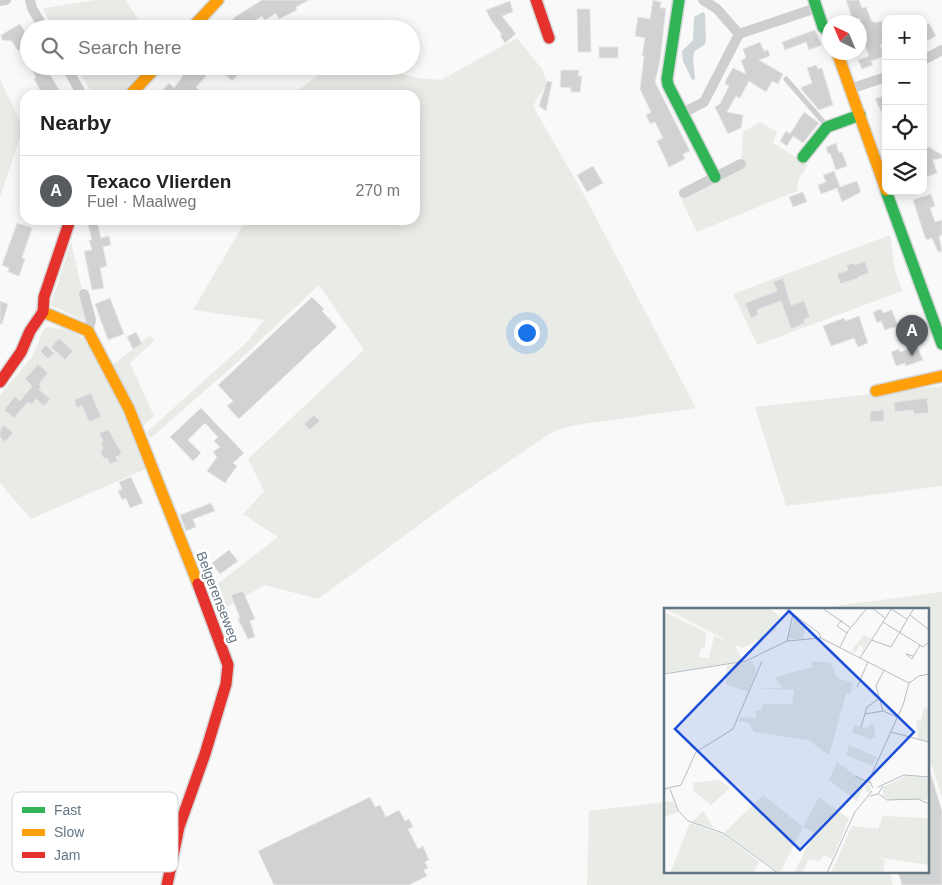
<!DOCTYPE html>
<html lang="en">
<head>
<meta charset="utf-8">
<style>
	body { margin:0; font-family:Arial,sans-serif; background:#f6f6f6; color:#222 }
	.controls { position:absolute; right:15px; top:15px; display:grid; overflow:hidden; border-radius:10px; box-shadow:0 2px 12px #0003 }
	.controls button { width:45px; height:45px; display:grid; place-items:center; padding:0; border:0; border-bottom:1px solid #e0e0e0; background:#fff; color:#222; font:25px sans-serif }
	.compass { position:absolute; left:822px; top:15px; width:45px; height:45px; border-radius:50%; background:#fff; box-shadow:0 2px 12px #0003; rotate:316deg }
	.you { position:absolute; left:526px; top:332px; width:18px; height:18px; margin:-12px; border:4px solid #fff; border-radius:50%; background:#1a73e8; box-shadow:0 0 0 8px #1a73e833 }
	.badge { display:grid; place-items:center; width:32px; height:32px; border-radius:50%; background:#585c60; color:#fff; font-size:16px; font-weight:700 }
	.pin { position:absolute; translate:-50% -41px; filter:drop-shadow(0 1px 2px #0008) }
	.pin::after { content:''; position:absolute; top:26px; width:18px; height:15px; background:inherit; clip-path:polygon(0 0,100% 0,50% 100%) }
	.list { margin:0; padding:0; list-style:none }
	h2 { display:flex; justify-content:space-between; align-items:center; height:65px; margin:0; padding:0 20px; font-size:21px }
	h2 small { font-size:16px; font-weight:400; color:#767676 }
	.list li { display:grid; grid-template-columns:32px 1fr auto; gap:15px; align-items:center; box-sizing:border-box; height:70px; padding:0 20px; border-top:1px solid #e0e0e0 }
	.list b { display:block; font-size:19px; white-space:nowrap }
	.list p { margin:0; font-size:16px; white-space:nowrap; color:#767676 }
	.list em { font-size:16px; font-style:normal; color:#767676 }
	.icon { flex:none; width:28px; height:28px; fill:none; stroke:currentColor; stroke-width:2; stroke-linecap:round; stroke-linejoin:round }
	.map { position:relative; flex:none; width:942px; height:885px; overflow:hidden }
	.search { position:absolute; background:#fff; box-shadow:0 2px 12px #0003; left:20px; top:20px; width:400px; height:55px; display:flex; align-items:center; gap:12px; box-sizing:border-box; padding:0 18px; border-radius:28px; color:#767676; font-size:19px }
	.panel { position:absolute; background:#fff; box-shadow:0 2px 12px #0003; left:20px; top:90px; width:400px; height:135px; border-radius:15px }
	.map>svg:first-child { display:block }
	.green { fill:#e8ebe6 }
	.water { fill:#ced6d9 }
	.building { fill:#d0d2d3; stroke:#e8e8e8 }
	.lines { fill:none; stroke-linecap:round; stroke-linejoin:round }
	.fast-casing { stroke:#d5d6d7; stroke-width:14 }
	.slow-casing { stroke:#d5d6d7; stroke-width:14 }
	.jam-casing { stroke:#d5d6d7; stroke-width:14 }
	.lane { stroke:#cecfd0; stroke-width:5 }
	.street { stroke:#cecfd0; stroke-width:10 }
	.fast { stroke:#30b455; stroke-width:11 }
	.slow { stroke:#ff9f0a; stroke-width:11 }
	.jam { stroke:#e5322d; stroke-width:11 }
	.labels { text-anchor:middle; stroke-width:5; stroke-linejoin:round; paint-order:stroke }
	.street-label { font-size:14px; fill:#657683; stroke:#fff }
	.inset-road { fill:none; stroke:#b5bdc3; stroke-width:1 }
	.view { fill:#1d4ed8; fill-opacity:0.15; stroke:#1d4ed8; stroke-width:2.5 }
	.inset-edge { fill:none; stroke:#657683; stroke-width:2.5 }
	.key { fill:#fff; stroke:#d1d6da; stroke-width:1 }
	.key-label { font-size:14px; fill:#657683 }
</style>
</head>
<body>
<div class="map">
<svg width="942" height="885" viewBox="0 0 942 885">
	<rect width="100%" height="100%" fill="#f9f9f9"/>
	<!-- green -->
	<g class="green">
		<path d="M 95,0 L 126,0 L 144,29 L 54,29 L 43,10 L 44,8 Z"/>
		<path d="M 517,38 L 542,69 L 547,83 L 533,106 L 584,195 L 696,408 L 576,425 L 560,429 L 548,435 L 464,492 L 318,599 L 265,585 L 220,611 L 211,589 L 278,537 L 243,514 L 264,491 L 248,459 L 364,350 L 319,285 L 233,366 L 152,437 L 149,437 L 147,432 L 248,341 L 264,320 L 193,310 L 246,220 L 415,220 L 415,95 L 292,95 L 330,66 L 389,66 L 404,75 L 417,78 L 441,80 Z"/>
		<path d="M 76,66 L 151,66 L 125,95 L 93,95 Z"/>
		<path d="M 0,79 L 23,128 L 0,197 Z"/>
		<path d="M 760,122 L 777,132 L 773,142 L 775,144 L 808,165 L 798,180 L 797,191 L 697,232 L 681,199 L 745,165 L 741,160 L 743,132 Z"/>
		<path d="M 890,235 L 895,270 L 902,291 L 760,344 L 757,344 L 733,294 Z"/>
		<path d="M 71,242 L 87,312 L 87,318 L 85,321 L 51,305 Z"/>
		<path d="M 48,327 C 68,328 84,335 97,352 L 148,468 L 31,519 L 0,483 L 0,395 L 32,357 L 44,329 Z"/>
		<path d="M 150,335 L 154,341 L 130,363 L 154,416 L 143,426 L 113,365 Z"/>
		<path d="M 942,386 L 942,486 L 786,506 L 755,407 Z"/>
		<path d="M 942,592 L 942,798 L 932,766 L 928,767 L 928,609 L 813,609 Z"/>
		<path d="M 666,802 L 666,871 L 889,871 L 893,885 L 587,885 L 589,811 Z"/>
	</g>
	<!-- water -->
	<path class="water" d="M 703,12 L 705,14 C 705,20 707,41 705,44 C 702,47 697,49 694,52 L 693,58 L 695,79 L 692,80 L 683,61 L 682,51 L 693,40 L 694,17 Z"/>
	<!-- building -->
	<g class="building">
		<path d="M 262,0 L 309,0 L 296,7 L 297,10 L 279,19 L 276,13 L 265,20 L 262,16 L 242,29 L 222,29 L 235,17 Z"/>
		<path d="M 653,0 L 661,2 L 660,8 L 666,8 L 660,61 L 655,82 L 690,151 L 683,154 L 685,159 L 669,167 L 657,141 L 663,138 L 655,122 L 650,124 L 646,115 L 651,112 L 640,89 L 644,56 L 642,56 L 645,38 L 635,36 L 638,17 L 650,19 Z"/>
		<path d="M 846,0 L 859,0 L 862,8 L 866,7 L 872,22 L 874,21 L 875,23 L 882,21 L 886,31 L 886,41 L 880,45 L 885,56 L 871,61 L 873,65 L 862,69 L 858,60 L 869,56 L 863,40 L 860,41 L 860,18 L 853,20 Z"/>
		<path d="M 510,1 L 513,12 L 502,16 L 516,34 L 505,43 L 500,36 L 502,35 L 491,20 L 486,10 Z"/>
		<path d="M 577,9 L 590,9 L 591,52 L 578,52 Z"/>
		<path d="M 929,23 L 936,36 L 923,43 L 923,27 Z"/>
		<path d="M 20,24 L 25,32 L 29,30 L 29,64 L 20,49 L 18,51 L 12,41 L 2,40 L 1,35 Z"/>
		<path d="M 815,30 L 822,45 L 809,50 L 806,42 L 785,50 L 782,42 Z"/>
		<path d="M 760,42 L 764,51 L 768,50 L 770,56 L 759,60 L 783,74 L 778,84 L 772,81 L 766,92 L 749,81 L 740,98 L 736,96 L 727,112 L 743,115 L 741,128 L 728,134 L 715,107 L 720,104 L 729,86 L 725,84 L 726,80 L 733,68 L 746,74 L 741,60 L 746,58 L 743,49 Z"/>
		<rect x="599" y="47" width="19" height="11"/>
		<path d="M 816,65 L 818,69 L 822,68 L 833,105 L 819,110 L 801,89 L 802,87 L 812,83 L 807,68 Z"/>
		<path d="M 30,66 L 45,66 L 62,95 L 43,95 L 34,79 L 36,77 Z"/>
		<path d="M 184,66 L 188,66 L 192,70 L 195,67 L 206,76 L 196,87 L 204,95 L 165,95 L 161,92 L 169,83 L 174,88 L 183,76 L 179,73 Z"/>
		<path d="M 216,66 L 231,66 L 239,73 L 232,81 Z"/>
		<path d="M 561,70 L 579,70 L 578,76 L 582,76 L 580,92 L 571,92 L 571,88 L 560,87 Z"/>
		<path d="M 547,81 L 552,82 L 546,111 L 539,106 Z"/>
		<path d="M 886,95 L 886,119 L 885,119 L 875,99 Z"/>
		<path d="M 804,112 L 819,123 L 803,143 L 793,136 L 787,146 L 780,141 L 786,131 L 790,134 Z"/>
		<path d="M 836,143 L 839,153 L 842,152 L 847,166 L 836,170 L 830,153 L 828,154 L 826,147 Z"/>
		<path d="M 929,147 L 942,155 L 942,158 L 933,160 L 937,173 L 923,178 L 923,149 Z"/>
		<path d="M 593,166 L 603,183 L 587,192 L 577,175 Z"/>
		<path d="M 834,171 L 840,187 L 857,181 L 861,192 L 842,202 L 837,188 L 821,194 L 818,185 L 826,182 L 823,175 Z"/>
		<path d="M 803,192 L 807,202 L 793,207 L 789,197 Z"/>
		<path d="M 931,194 L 935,206 L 930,208 L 935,222 L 942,220 L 942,235 L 939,236 L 942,251 L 938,252 L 932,238 L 927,240 L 925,237 L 913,200 Z"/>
		<path d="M 97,222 L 101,238 L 109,236 L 111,245 L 103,247 L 107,266 L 100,268 L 104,288 L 92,290 L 84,251 L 92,250 L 89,240 L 92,240 L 88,224 Z"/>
		<path d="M 17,223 L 32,228 L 22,258 L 25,259 L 19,276 L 8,272 L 9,268 L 2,265 Z"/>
		<path d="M 865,261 L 869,273 L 858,277 L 859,278 L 840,284 L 837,274 L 848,270 L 846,265 L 854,263 L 855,265 Z"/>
		<path d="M 783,278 L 791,305 L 804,301 L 810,317 L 804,320 L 805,323 L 791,329 L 781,301 L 757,310 L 758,315 L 751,318 L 745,303 L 777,291 L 773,282 Z"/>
		<path d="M 312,297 L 324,309 L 322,311 L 337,327 L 239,419 L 227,406 L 233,401 L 218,385 Z"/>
		<path d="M 110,298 L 124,334 L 108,340 L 95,304 Z"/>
		<path d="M 0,301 L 8,304 L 2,324 L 0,324 Z"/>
		<path d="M 881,309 L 883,313 L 892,310 L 898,326 L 885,330 L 881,321 L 877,323 L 873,312 Z"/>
		<path d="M 859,316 L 868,343 L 858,347 L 854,338 L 831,346 L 823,326 L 844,318 L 845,321 Z"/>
		<path d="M 136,332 L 142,344 L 133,349 L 127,337 Z"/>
		<path d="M 59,338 L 73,351 L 65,360 L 51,347 Z"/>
		<path d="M 46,345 L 54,353 L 48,359 L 40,351 Z"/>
		<path d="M 917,346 L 923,360 L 906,366 L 905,363 L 896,366 L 891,352 L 899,349 L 900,352 Z"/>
		<path d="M 38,364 L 48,373 L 39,384 L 41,386 L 39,389 L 50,399 L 44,406 L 36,399 L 32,405 L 28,402 L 14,418 L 4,410 L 15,396 L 20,401 L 32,386 L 25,379 Z"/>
		<path d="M 91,393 L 101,417 L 89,422 L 82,406 L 77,408 L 74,400 Z"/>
		<path d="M 927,398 L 929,413 L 914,414 L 913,410 L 895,412 L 894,402 Z"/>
		<path d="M 201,408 L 244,453 L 233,463 L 237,466 L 225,483 L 207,471 L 217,457 L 213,452 L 220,447 L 214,441 L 218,437 L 205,423 L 188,440 L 201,453 L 193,461 L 170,437 Z"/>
		<path d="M 884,410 L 884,421 L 870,422 L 870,411 Z"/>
		<path d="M 314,415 L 320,421 L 310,430 L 304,424 Z"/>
		<path d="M 4,425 L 13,433 L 5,442 L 0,437 L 0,430 Z"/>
		<path d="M 107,430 L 109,430 L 122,454 L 116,457 L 118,461 L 110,464 L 107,458 L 104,459 L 100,451 L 103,450 L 101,443 L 103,442 L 99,433 Z"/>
		<path d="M 131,477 L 143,503 L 130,508 L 126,498 L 122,500 L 118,491 L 122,489 L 119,482 Z"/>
		<path d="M 211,503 L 215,511 L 193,519 L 196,527 L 186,531 L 180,515 Z"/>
		<path d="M 229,550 L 238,561 L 220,574 L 212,563 Z"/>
		<path d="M 243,591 L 255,619 L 250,621 L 255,637 L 248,639 L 238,619 L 240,618 L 231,595 Z"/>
		<path d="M 928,771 L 930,771 L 942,811 L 942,885 L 902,885 L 898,871 L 928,871 Z"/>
		<path d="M 370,797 L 375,807 L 380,805 L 386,817 L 399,810 L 405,821 L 409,819 L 413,827 L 408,829 L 418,849 L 423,846 L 429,860 L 425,862 L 428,868 L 424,870 L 427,876 L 409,885 L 274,885 L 258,851 Z"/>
	</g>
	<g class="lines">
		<defs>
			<g id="fast">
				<path d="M 679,0 L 667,79 L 668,85 L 715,177"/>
				<path d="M 814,0 L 823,27 L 830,34"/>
				<path d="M 803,157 L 827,127 L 860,115"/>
				<path d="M 886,191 L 942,344"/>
			</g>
			<g id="slow">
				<path d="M 191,29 L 218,0"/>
				<path d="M 837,52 L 886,190"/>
				<path d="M 130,95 L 157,66"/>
				<path d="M 43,312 L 88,331 L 129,409 L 198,584"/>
				<path d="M 876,391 L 942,376"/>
			</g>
			<g id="jam">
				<path d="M 536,0 L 549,38"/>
				<path d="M 0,382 L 21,352 L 30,331 L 43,312 L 44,297 L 70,220"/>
				<path d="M 167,885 L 179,827 L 205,754 L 226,684 L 228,665 L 198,584"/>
			</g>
		</defs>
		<!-- fast casing -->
		<use href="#fast" class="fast-casing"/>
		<!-- slow casing -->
		<use href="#slow" class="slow-casing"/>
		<!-- jam casing -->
		<use href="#jam" class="jam-casing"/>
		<!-- lane -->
		<path class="lane" d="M 786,79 L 827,126"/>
		<!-- street -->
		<g class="street">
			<path d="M 30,0 L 32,8 L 44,29"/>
			<path d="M 703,0 L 717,9 L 739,34"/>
			<path d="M 0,1 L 6,0"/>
			<path d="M 923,60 L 942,50"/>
			<path d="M 66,66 L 82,95"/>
			<path d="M 850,89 L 886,77"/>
			<path d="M 683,113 L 704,102 L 739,34 L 816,8"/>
			<path d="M 684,193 L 741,164"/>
			<path d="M 84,294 L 91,320 L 88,331"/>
		</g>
		<!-- fast -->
		<use href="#fast" class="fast"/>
		<!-- slow -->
		<use href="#slow" class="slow"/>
		<!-- jam -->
		<use href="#jam" class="jam"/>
	</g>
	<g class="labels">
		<!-- street labels -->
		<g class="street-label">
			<text transform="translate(218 597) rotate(69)" y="5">Belgerenseweg</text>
		</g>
	</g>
	<!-- overview -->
	<g transform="translate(664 608)">
		<rect width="265" height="265" fill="#f9f9f9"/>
		<path d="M 0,0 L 105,0 L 116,9 L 111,23 L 79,40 L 71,37 L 79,53 L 0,65 L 0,4 L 42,24 L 41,40 L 36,41 L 35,49 L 45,50 L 50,28 L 66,34 ZM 130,10 L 142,18 L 139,31 L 124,31 ZM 200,27 L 207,31 L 197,46 L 199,39 L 196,37 L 191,45 L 187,43 ZM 88,53 L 92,62 L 84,84 L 62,76 L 63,57 ZM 148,53 L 167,55 L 173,70 L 189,75 L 187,85 L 182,86 L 165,147 L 144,132 L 90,124 L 85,115 L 75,113 L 77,109 L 93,110 L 91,103 L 97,102 L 99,96 L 128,96 L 130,82 L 88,80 L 118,80 L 111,69 L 149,59 ZM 260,99 L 265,100 L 265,133 L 254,132 L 252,112 L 257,113 ZM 207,116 L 210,117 L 211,129 L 206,131 L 188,124 L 190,117 L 203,120 ZM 185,137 L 213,149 L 208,158 L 182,147 ZM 173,154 L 206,178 L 207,183 L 204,185 L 200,178 L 193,193 L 165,172 ZM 242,168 L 265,170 L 263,192 L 226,192 L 219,188 L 219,179 ZM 55,172 L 66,180 L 47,197 L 30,183 L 29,175 ZM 99,187 L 139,219 L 155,189 L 185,211 L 168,251 L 159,247 L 156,253 L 145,251 L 139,263 L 142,265 L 130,265 L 150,225 L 139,219 L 116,265 L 60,225 ZM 0,194 L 9,194 L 15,204 L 0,209 ZM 39,203 L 49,219 L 53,221 L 27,214 ZM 219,208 L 265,210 L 265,257 L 212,249 L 221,252 L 219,265 L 167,265 L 188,218 L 214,221 ZM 26,215 L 60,227 L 95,254 L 89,265 L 6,265 Z" fill="#e8ebe6"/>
		<path class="inset-road" d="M 121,0 L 155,25 L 157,30M 158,0 L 187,20M 208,0 L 221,10M 227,1 L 243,11M 246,7 L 265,22M 178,12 L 173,18 L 183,25M 219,14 L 259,39 L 265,34M 157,30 L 245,75M 207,32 L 227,39 L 250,0M 123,33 L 129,6M 176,39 L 184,23 L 203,0M 249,48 L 242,46 L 248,51 L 256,37M 196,50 L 228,0M 0,66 L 82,53 L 123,33 L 157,30M 193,79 L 204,54M 219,103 L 212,78 L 220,62M 201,106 L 219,103 L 233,109M 197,119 L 203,99 L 216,90M 227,124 L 265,134M 191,168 L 206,175M 214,179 L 240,167 L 265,169M 209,180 L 205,172 L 239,97 L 245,75 L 255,68 L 265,66M 0,181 L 17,177 L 32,144 L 69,121 L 98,53M 6,181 L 14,202 L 24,213 L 59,225 L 114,265M 215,186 L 223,192 L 254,191 L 265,196M 206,188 L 214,186 L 219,178M 163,265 L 191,204 L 208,183"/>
		<path class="view" d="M 125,3 L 250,124 L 136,242 L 11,121 Z"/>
		<rect width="265" height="265" class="inset-edge"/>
	</g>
	<!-- legend -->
	<rect x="12" y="792" width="166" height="80" rx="8" class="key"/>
	<rect x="22" y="807" width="23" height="6" fill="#30b455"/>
	<rect x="22" y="829" width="23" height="7" fill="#ff9f0a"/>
	<rect x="22" y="852" width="23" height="6" fill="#e5322d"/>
	<g class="key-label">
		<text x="54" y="815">Fast</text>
		<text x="54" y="837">Slow</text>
		<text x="54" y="860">Jam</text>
	</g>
</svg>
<div class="controls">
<button>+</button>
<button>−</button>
<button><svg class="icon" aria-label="locate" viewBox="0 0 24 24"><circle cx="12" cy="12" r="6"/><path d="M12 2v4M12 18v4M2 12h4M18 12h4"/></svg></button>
<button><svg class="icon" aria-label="layers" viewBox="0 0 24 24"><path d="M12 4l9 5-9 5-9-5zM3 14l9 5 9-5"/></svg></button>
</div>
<svg class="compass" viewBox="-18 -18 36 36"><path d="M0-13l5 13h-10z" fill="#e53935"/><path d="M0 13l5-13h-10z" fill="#767676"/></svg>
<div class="you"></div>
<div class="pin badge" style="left:912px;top:356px">A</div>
<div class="search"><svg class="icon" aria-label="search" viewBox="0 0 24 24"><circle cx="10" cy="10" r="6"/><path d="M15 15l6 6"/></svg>Search here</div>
<section class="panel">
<h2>Nearby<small></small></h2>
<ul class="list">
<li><span class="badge">A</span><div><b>Texaco Vlierden</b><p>Fuel · Maalweg</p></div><em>270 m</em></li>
</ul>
</section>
</div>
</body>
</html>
